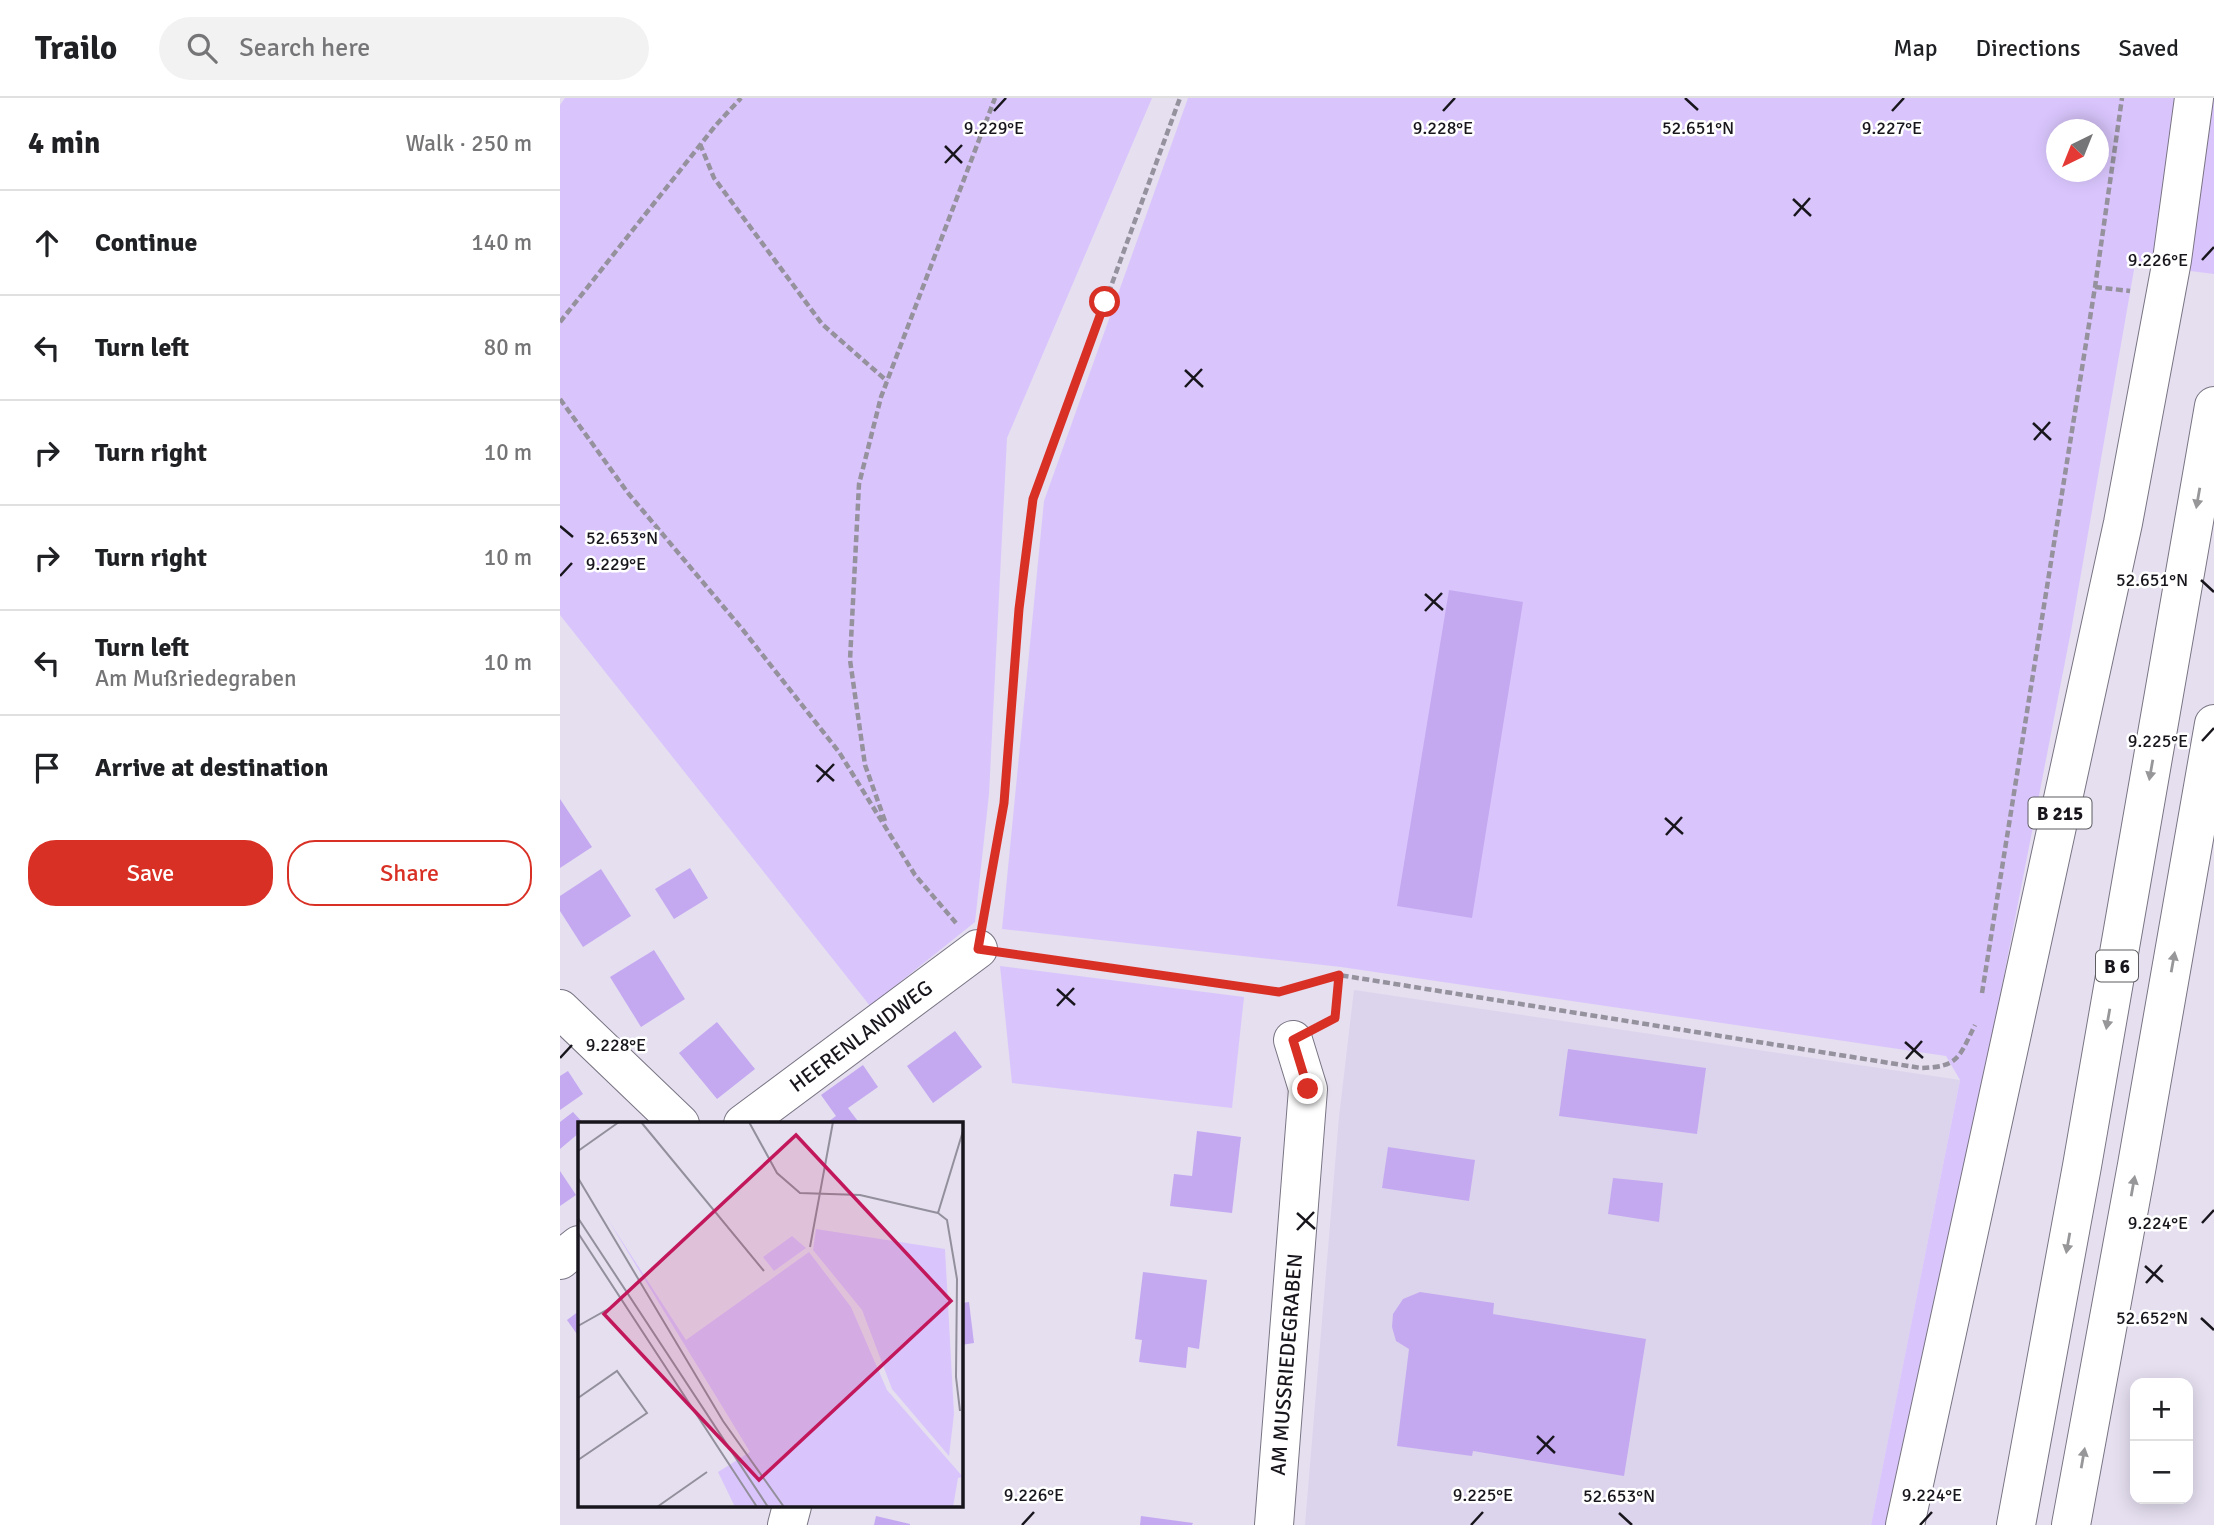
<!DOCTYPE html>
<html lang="en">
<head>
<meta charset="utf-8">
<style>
	body { margin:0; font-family:Signika,sans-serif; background:#f2f2f2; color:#202124 }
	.controls { position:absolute; right:21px; bottom:21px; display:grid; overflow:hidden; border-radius:14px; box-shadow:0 4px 18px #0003 }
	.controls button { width:63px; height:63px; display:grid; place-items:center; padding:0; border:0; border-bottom:2px solid #e0e0e0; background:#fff; color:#202124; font:35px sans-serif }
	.compass { position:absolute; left:1486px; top:21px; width:63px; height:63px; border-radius:50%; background:#fff; box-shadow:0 4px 18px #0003; rotate:223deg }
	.stop { position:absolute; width:21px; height:21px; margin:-16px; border:5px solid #d93025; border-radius:50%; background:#fff }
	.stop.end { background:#d93025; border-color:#fff; box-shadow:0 2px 7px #0008 }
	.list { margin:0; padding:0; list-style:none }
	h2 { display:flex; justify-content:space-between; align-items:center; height:91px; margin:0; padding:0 28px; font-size:30px }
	h2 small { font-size:23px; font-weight:400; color:#757577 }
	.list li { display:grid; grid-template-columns:46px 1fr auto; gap:21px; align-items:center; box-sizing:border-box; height:105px; padding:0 28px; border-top:2px solid #e0e0e0 }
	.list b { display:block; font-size:26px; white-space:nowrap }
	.list p { margin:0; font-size:23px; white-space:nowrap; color:#757577 }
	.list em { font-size:23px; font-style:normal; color:#757577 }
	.actions { display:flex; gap:14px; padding:21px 28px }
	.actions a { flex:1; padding:16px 0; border:2px solid #d93025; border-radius:28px; text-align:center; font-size:24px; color:#d93025 }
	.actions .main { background:#d93025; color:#fff }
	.icon { flex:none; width:38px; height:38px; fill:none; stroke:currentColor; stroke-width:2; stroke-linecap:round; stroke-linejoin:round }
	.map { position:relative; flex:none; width:1654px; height:1427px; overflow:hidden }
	header { display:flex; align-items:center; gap:42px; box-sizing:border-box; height:98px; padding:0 35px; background:#fff; border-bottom:2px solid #e0e0e0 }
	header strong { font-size:33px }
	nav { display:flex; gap:38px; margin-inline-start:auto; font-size:24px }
	.search { width:490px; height:63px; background:#f2f2f2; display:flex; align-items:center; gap:18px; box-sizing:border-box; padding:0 24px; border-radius:38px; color:#757577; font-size:26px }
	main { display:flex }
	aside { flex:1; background:#fff }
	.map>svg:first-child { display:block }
	.built { fill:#dcd4ec }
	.green { fill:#d9c5fc; fill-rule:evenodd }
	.building { fill:#c4a9f1 }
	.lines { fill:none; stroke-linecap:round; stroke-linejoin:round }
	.street-casing { stroke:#797483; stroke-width:40 }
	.primary-casing { stroke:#797483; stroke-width:40 }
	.highway-casing { stroke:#797483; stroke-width:40 }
	.path { stroke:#95919d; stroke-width:4.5; stroke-dasharray:7 3.5; stroke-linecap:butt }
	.street { stroke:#fff; stroke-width:38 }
	.primary { stroke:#fff; stroke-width:38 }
	.highway { stroke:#fff; stroke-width:38 }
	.oneway { fill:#979699 }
	.route { stroke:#d93025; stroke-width:9 }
	.ticks { fill:none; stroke:#18161c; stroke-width:2.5 }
	.labels { text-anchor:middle; stroke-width:5; stroke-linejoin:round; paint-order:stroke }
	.shield { fill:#fff; stroke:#5d5c60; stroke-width:2 }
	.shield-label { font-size:19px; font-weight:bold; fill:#18161c }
	.street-label { font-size:21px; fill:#18161c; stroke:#fff }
	.inset-road { fill:none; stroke:#938f9b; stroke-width:2 }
	.view { fill:#c2185b; fill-opacity:0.15; stroke:#c2185b; stroke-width:3.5 }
	.inset-edge { fill:none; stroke:#18161c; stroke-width:3.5 }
	.ticks-label { font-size:18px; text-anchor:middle; fill:#18161c; stroke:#fff; stroke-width:5; stroke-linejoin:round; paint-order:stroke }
</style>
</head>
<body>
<header>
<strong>Trailo</strong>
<div class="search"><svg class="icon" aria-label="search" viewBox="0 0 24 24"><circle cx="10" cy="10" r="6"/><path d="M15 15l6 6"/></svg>Search here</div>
<nav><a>Map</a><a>Directions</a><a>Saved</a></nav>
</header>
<main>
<aside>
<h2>4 min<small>Walk · 250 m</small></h2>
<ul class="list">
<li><svg class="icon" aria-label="ahead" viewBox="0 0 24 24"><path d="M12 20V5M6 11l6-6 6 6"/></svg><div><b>Continue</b></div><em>140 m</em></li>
<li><svg class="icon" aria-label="left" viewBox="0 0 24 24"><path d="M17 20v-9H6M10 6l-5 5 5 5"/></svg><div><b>Turn left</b></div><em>80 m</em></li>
<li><svg class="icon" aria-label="right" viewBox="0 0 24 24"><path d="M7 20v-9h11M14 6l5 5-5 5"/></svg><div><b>Turn right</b></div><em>10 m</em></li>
<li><svg class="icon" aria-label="right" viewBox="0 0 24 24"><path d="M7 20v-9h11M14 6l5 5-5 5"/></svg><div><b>Turn right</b></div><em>10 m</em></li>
<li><svg class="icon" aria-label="left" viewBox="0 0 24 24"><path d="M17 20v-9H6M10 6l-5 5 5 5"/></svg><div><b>Turn left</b><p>Am Mußriedegraben</p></div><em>10 m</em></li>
<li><svg class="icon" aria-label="arrive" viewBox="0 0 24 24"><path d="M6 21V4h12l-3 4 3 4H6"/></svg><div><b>Arrive at destination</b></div></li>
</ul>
<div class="actions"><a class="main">Save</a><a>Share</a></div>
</aside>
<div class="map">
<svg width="1654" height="1427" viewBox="0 0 1654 1427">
	<rect width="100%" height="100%" fill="#e5dff0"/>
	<!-- built -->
	<path class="built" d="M 794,892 L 1400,982 L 1311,1427 L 745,1427 L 779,1019 Z"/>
	<!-- green -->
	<g class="green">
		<path d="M 5,0 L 592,0 L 447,340 L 429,696 L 415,824 L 310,908 L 0,517 L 0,7 Z"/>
		<path d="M 628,0 L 1654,0 L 1654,176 L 1575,166 L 1511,533 L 1426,970 L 1327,1427 L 1311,1427 L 1400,982 L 1386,958 L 781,869 L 442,831 L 484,403 ZM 1496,32 L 1538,32 L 1538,74 L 1496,74 Z"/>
		<path d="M 440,868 L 684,899 L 672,1010 L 452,985 Z"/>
	</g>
	<!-- building -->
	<g class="building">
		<path d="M 889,492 L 963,504 L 912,820 L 837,808 Z"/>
		<path d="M 0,701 L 32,749 L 0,770 Z"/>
		<path d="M 130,770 L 148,800 L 114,821 L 95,791 Z"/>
		<path d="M 41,771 L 71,818 L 23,849 L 0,813 L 0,798 Z"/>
		<path d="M 94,852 L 125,901 L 81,929 L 50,879 Z"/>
		<path d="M 157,924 L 195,971 L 157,1001 L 119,955 Z"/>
		<path d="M 395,933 L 422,969 L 373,1005 L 347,968 Z"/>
		<path d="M 1008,951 L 1146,970 L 1137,1036 L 999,1018 Z"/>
		<path d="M 303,967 L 318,989 L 288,1010 L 300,1026 L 265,1026 L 276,1018 L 261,997 Z"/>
		<path d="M 8,973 L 23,996 L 0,1012 L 0,978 Z"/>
		<path d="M 13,1014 L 24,1026 L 19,1026 L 19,1035 L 0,1051 L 0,1024 Z"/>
		<path d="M 637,1033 L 681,1039 L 672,1115 L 610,1108 L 614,1076 L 632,1078 Z"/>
		<path d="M 828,1049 L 915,1062 L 909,1103 L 822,1090 Z"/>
		<path d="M 0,1073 L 16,1097 L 0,1108 Z"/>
		<path d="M 1053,1080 L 1103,1085 L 1099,1124 L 1048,1116 Z"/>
		<path d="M 583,1174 L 647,1182 L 639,1251 L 628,1249 L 626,1270 L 579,1264 L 582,1242 L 575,1241 Z"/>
		<path d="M 860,1194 L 934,1205 L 933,1216 L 1086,1241 L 1064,1378 L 913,1353 L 912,1358 L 837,1348 L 849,1251 L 836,1243 L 832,1229 L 833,1216 L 843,1201 Z"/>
		<path d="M 409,1204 L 414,1245 L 401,1247 L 401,1205 Z"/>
		<path d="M 19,1213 L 19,1239 L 7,1222 Z"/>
		<path d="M 316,1418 L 350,1426 L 350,1427 L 314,1427 Z"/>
		<path d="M 581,1418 L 633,1425 L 632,1427 L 580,1427 Z"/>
	</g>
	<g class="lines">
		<defs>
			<g id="street">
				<path d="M 0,911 L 120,1026"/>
				<path id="s1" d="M 183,1026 L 418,851"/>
				<path d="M 0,1162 L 19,1147"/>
				<path d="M 227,1427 L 232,1408"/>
				<path id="s2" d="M 714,1427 L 748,991 L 733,942"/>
			</g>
			<path id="primary" d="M 1345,1427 L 1563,425 L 1612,162 L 1634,0"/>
			<g id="highway">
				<path d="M 1456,1427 L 1522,1068 L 1654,308"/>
				<path d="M 1511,1427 L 1577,1067 L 1654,626"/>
			</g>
		</defs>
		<!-- street casing -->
		<use href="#street" class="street-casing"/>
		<!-- primary casing -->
		<use href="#primary" class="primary-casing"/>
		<!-- highway casing -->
		<use href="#highway" class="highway-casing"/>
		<!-- path -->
		<g class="path">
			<path d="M 140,46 L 154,80 L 262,226 L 327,283"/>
			<path d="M 1535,189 L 1570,193"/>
			<path d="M 0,224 L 156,27 L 181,0"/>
			<path d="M 0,301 L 68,395 L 183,532 L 279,654 L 355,777 L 396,825"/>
			<path d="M 325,723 L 305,667 L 290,562 L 299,386 L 321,299 L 435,0"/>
			<path d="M 424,819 L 444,705 L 459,511 L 473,401 L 620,0"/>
			<path d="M 451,856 L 718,895 L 779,877 L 1361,970 C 1399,969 1399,959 1415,927"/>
			<path d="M 1422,895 L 1535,189 L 1562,0"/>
			<path d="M 762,927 L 775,920 L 779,877"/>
		</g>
		<!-- street -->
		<use href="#street" class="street"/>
		<!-- primary -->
		<use href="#primary" class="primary"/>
		<!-- highway -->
		<use href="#highway" class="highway"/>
	</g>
	<!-- one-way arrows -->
	<defs><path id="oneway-solid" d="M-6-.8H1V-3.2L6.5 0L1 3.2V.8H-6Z" transform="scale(1.75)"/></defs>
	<g class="oneway">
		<use href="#oneway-solid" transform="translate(1638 400) rotate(100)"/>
		<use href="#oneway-solid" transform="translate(1591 672) rotate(100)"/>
		<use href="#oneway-solid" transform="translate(1613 864) rotate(-80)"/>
		<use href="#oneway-solid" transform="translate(1548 921) rotate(100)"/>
		<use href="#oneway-solid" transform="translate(1573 1088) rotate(-80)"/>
		<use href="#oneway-solid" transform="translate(1508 1145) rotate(100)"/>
		<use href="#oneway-solid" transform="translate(1523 1360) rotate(-80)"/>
	</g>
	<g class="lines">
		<!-- route -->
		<path class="route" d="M 545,204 L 473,401 L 459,511 L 444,705 L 418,851 L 719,894 L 779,877 L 775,920 L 733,942 L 748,991"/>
	</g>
	<!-- ticks -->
	<path class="ticks" d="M 1125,0 L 1138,12M 434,13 L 446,0M 883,13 L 895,0M 1332,13 L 1344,0M 385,48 L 402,65M 385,65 L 402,47M 1233,101 L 1251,118M 1234,118 L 1250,100M 1642,162 L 1654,149M 625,272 L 643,289M 625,289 L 642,271M 1473,325 L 1491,342M 1474,342 L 1490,324M 0,428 L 13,439M 0,478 L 12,465M 1641,482 L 1654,494M 865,496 L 883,512M 865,513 L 882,495M 1642,643 L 1654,630M 256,667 L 274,683M 257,684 L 274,666M 1105,720 L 1123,736M 1106,737 L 1122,719M 497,891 L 515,907M 497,908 L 514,890M 1345,944 L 1363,960M 0,960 L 12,947M 1346,961 L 1362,943M 737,1115 L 755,1131M 1642,1125 L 1654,1112M 737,1132 L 754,1114M 1585,1168 L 1603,1184M 1586,1185 L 1602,1167M 1641,1220 L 1654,1232M 977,1338 L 995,1355M 977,1356 L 994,1338M 1059,1415 L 1072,1427M 462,1427 L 474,1414M 911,1427 L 923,1414M 1360,1427 L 1372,1414"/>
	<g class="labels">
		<!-- shield labels -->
		<g class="shield">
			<rect x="1468.5" y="699.5" width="63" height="31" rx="5"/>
			<rect x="1536" y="852.5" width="42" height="31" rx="5"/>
		</g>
		<g class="shield-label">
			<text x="1500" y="722">B 215</text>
			<text x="1557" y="875">B 6</text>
		</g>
		<!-- street labels -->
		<g class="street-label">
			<text dy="7" stroke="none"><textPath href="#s1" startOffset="147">HEERENLANDWEG</textPath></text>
			<text dy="7" stroke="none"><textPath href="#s2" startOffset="161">AM MUSSRIEDEGRABEN</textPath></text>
		</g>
	</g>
	<!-- overview -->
	<g transform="translate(18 1024)">
		<rect width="385" height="385" fill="#e5dff0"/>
		<path d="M 29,96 L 108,218 L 231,130 L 273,185 L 309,268 L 385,355 L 380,356 L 375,385 L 157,385 L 140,350 L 172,330 ZM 238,107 L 367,127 L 376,292 L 371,334 L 314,267 L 284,188 L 235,128 ZM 214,114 L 228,126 L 196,149 L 185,135 Z" fill="#d9c5fc"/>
		<path class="inset-road" d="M 63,0 L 186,149M 171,0 L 199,51 L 222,71 L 282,73 L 360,91 L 385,9M 0,29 L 41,0M 0,56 L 145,299 L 206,385M 360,91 L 369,98 L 379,157 L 378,255 L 382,289M 0,96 L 190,385M 0,111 L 179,385M 232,125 L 255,0M 0,204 L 32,186M 0,276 L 39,249 L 69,291 L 0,338M 79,385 L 129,350"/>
		<path class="view" d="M 218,13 L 373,179 L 181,358 L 26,192 Z"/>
		<rect width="385" height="385" class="inset-edge"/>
	</g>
	<g class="ticks-label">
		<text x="1138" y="36">52.651°N</text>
		<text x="883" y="36">9.228°E</text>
		<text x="434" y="36">9.229°E</text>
		<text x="1332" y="36">9.227°E</text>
		<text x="1598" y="168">9.226°E</text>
		<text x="62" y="446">52.653°N</text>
		<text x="56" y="472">9.229°E</text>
		<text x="1592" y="488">52.651°N</text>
		<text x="1598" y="649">9.225°E</text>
		<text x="56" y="953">9.228°E</text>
		<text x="1598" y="1131">9.224°E</text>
		<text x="1592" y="1226">52.652°N</text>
		<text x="474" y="1403">9.226°E</text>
		<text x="923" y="1403">9.225°E</text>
		<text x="1372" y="1403">9.224°E</text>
		<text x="1059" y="1404">52.653°N</text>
	</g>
</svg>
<div class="controls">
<button>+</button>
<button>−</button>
</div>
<svg class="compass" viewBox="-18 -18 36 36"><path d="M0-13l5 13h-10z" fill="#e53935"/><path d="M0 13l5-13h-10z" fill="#757577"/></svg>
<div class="stop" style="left:545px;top:204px"></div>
<div class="stop end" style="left:748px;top:991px"></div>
</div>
</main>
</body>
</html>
